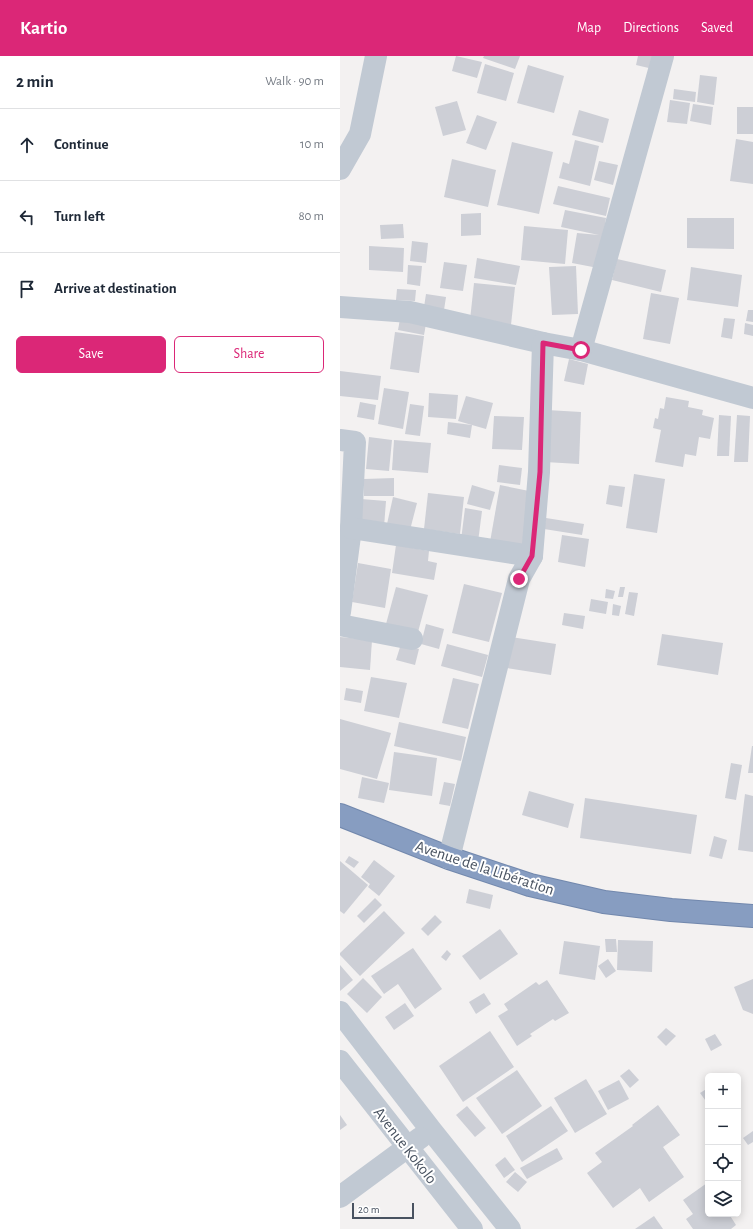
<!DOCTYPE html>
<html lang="en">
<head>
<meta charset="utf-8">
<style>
	body { margin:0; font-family:"Alegreya Sans",sans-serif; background:#f2f2f3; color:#1f2937 }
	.controls { position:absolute; right:12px; bottom:12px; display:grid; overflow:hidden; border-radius:6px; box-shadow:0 2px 10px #0003 }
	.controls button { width:36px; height:36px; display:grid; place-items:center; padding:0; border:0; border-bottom:1px solid #e0e1e3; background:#fff; color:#1f2937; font:20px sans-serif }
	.scale { position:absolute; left:12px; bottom:10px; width:62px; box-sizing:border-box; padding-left:4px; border:2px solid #485260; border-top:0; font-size:11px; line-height:14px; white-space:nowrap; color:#485260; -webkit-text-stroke:3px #fff; paint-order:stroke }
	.stop { position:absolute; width:12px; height:12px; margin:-9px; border:3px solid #db2777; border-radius:50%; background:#fff }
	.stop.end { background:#db2777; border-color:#fff; box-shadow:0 1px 4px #0008 }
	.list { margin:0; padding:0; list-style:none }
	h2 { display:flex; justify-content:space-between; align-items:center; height:52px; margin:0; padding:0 16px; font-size:17px }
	h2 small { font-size:13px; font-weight:400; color:#747a83 }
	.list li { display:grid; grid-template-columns:26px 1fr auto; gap:12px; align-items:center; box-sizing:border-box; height:72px; padding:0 16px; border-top:1px solid #e0e1e3 }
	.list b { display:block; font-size:15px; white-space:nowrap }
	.list em { font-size:13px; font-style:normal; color:#747a83 }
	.actions { display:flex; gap:8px; padding:12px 16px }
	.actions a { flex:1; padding:9px 0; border:1px solid #db2777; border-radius:6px; text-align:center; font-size:14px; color:#db2777 }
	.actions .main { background:#db2777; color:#fff }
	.icon { flex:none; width:22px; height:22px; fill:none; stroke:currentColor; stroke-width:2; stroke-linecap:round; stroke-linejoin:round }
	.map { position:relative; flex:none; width:413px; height:1173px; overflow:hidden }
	header { display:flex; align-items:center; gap:24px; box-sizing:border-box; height:56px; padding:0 20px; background:#db2777; color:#fff }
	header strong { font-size:19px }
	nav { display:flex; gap:22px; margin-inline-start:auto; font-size:14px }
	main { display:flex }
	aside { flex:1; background:#fff }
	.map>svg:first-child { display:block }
	.building { fill:#cdcfd6 }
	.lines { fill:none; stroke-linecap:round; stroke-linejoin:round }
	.highway-casing { stroke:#7288ad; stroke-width:24 }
	.minor { stroke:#c1c9d3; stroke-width:22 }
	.highway { stroke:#879dc1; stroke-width:22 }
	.route { stroke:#db2777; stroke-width:5 }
	.labels { text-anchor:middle; stroke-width:4; stroke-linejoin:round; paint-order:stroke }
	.street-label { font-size:16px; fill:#485260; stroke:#fff }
</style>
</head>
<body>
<header>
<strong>Kartio</strong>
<nav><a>Map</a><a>Directions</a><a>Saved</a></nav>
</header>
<main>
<aside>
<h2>2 min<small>Walk · 90 m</small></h2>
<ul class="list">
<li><svg class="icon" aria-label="ahead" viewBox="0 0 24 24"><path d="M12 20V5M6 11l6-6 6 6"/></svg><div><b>Continue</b></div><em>10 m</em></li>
<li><svg class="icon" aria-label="left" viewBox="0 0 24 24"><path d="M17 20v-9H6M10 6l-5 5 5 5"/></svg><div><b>Turn left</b></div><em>80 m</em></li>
<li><svg class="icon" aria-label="arrive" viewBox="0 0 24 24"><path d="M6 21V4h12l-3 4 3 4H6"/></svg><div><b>Arrive at destination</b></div></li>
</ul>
<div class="actions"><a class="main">Save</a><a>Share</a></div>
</aside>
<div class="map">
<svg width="413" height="1173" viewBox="0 0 413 1173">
	<rect width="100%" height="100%" fill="#f3f1f1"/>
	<!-- building -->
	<g class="building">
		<path d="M 116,0 L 142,6 L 137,22 L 112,15 Z"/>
		<path d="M 144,0 L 180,0 L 175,13 L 143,2 Z"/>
		<path d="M 298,0 L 316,0 L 313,13 L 296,9 Z"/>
		<path d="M 145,8 L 174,17 L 166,45 L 137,37 Z"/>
		<path d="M 188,9 L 224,20 L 214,57 L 177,47 Z"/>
		<path d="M 360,19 L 377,21 L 374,49 L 357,46 Z"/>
		<path d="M 334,33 L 356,36 L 355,46 L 333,43 Z"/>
		<path d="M 330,44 L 350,47 L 347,68 L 327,66 Z"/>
		<path d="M 117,45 L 126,74 L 103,80 L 95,51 Z"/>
		<path d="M 353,48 L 373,51 L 371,69 L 350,65 Z"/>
		<rect x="397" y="51" width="16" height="27"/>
		<path d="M 239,54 L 269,63 L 263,87 L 232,79 Z"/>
		<path d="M 137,59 L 157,66 L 146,94 L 126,87 Z"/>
		<path d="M 396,83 L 413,86 L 413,128 L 390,125 Z"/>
		<path d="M 235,84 L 259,90 L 250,130 L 219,122 L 223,106 L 229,108 Z"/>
		<path d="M 172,86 L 213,96 L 199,158 L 157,149 Z"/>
		<path d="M 112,103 L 156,114 L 148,151 L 104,141 Z"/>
		<path d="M 259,105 L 278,109 L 273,129 L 254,124 Z"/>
		<path d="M 218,130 L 270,142 L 266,160 L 213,148 Z"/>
		<path d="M 225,154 L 266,162 L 258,212 L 232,207 L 237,177 L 259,179 L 221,171 Z"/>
		<path d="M 141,157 L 141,179 L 121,180 L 121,158 Z"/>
		<path d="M 347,162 L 394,162 L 394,193 L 347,192 Z"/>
		<path d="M 63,168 L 64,182 L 41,183 L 40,169 Z"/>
		<path d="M 184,170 L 228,174 L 225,208 L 181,204 Z"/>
		<path d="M 72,185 L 88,187 L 86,207 L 70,205 Z"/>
		<path d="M 29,190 L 64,192 L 63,216 L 29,214 Z"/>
		<path d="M 137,202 L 180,210 L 176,229 L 134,222 Z"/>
		<path d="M 277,203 L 326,214 L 321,236 L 272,224 Z"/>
		<path d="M 104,206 L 127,209 L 123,235 L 100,232 Z"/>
		<path d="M 68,209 L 82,210 L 80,230 L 67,228 Z"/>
		<path d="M 236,210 L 238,258 L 212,259 L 209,211 Z"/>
		<path d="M 351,211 L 402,219 L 398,251 L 347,244 Z"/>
		<path d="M 134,227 L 175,231 L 171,269 L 130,264 Z"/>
		<path d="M 57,233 L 76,234 L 75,245 L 56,244 Z"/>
		<path d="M 311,237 L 339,242 L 330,288 L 303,283 Z"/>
		<path d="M 86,238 L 106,241 L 104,254 L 84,251 Z"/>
		<path d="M 408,254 L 413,254 L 413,266 L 406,265 Z"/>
		<path d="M 384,262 L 395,263 L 392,283 L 381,281 Z"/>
		<path d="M 60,263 L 86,268 L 84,279 L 58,274 Z"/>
		<path d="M 405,267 L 413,269 L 413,280 L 404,278 Z"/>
		<path d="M 55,276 L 84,280 L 79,317 L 50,313 Z"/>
		<path d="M 229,303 L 248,308 L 244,329 L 224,325 Z"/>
		<path d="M 0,315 L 41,320 L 38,344 L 0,340 Z"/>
		<path d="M 44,332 L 69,336 L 63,373 L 38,368 Z"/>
		<path d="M 89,337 L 118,339 L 116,363 L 88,361 Z"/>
		<path d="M 126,340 L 153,347 L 146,373 L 118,365 Z"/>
		<path d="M 326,341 L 349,345 L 348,351 L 363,354 L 362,359 L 374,362 L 370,383 L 359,381 L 356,400 L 345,398 L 343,411 L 315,406 L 321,374 L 313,372 L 315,362 L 318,363 L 320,352 L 324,353 Z"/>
		<path d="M 20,346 L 36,349 L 34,364 L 17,361 Z"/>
		<path d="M 70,348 L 84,350 L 80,380 L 65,378 Z"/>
		<path d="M 207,354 L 241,356 L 239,408 L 205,406 Z"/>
		<path d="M 379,359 L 391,360 L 389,400 L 377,400 Z"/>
		<path d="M 397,359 L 410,360 L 408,406 L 394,406 Z"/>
		<path d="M 154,360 L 184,361 L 182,394 L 152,393 Z"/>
		<path d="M 108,366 L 132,369 L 130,382 L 107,378 Z"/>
		<path d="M 29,381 L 52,384 L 49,415 L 26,413 Z"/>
		<path d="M 54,384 L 91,387 L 88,417 L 52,414 Z"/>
		<path d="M 159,409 L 182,412 L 180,429 L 157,426 Z"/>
		<path d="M 294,418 L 325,423 L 317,477 L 286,472 Z"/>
		<path d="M 54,422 L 54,440 L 24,440 L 24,423 Z"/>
		<path d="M 132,429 L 155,436 L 150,454 L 127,448 Z"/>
		<path d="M 160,429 L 194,436 L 184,492 L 150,486 Z"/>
		<path d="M 269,429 L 285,431 L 282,451 L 266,448 Z"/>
		<path d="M 88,437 L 124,441 L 120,478 L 84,473 Z"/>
		<path d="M 53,441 L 77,447 L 70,474 L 47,468 Z"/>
		<path d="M 21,443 L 46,445 L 44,471 L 19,469 Z"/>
		<path d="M 125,452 L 142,455 L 138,486 L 121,484 Z"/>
		<path d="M 206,462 L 244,468 L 242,479 L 204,473 Z"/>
		<path d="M 222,479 L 249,483 L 245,511 L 218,506 Z"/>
		<path d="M 56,489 L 89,495 L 88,505 L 97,507 L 94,524 L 52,517 Z"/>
		<path d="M 18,507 L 51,513 L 45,552 L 12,546 Z"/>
		<path d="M 124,528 L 162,537 L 149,586 L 112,577 Z"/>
		<path d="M 56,531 L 88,539 L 78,576 L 46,568 Z"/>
		<path d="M 280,531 L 285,531 L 283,541 L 278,541 Z"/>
		<path d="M 266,533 L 275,535 L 273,543 L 265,542 Z"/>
		<path d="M 289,536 L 298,537 L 294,560 L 285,558 Z"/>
		<path d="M 251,543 L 268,546 L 266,558 L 249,555 Z"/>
		<path d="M 273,548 L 281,550 L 279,560 L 272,559 Z"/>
		<path d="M 224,557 L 245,560 L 243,573 L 222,569 Z"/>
		<path d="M 86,568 L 104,573 L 99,593 L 81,588 Z"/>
		<path d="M 322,578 L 383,587 L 378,619 L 317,609 Z"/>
		<path d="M 0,581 L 32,584 L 30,614 L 0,611 Z"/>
		<path d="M 171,581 L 216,588 L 211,619 L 167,612 Z"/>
		<path d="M 61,588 L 79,593 L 75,609 L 56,604 Z"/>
		<path d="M 107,588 L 148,599 L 142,621 L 101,610 Z"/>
		<path d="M 31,621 L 67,627 L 59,662 L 24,655 Z"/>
		<path d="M 113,622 L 139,628 L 128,673 L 102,667 Z"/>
		<path d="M 6,632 L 23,635 L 21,647 L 4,644 Z"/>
		<path d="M 0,663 L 51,677 L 37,723 L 0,713 Z"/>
		<path d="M 59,666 L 126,681 L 121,705 L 54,690 Z"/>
		<path d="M 412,690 L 413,690 L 413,717 L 408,717 Z"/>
		<path d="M 54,696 L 97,702 L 92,740 L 49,734 Z"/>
		<path d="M 391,707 L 402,709 L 396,744 L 385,742 Z"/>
		<path d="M 22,721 L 49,727 L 44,747 L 18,742 Z"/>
		<path d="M 104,726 L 115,728 L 110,750 L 99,748 Z"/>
		<path d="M 189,735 L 234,748 L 228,772 L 182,759 Z"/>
		<path d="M 405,738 L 413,740 L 413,796 L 398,794 Z"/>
		<path d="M 245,742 L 357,759 L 351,798 L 240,782 Z"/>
		<path d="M 374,780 L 387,784 L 382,803 L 369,800 Z"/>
		<path d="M 9,800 L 19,806 L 14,812 L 5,806 Z"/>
		<path d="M 34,804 L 55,820 L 39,840 L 28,831 L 30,828 L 21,821 Z"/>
		<path d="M 0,805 L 28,829 L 4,858 L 0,855 Z"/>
		<path d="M 129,833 L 153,839 L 150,853 L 126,847 Z"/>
		<path d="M 35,842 L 42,849 L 24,867 L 17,860 Z"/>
		<path d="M 44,855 L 65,877 L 20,920 L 0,899 L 0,897 Z"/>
		<path d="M 95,859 L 102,866 L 88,880 L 81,873 Z"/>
		<path d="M 160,873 L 178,898 L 140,924 L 122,900 Z"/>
		<path d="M 265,883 L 276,883 L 277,896 L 266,896 Z"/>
		<path d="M 278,884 L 313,885 L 312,916 L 277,914 Z"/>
		<path d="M 224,885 L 260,890 L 255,924 L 219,918 Z"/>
		<path d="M 73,892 L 102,933 L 75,953 L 58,928 L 44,938 L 31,920 Z"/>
		<path d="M 107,894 L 111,898 L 106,905 L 101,901 Z"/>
		<path d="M 268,903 L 276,915 L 266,922 L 258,910 Z"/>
		<path d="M 0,909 L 13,924 L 0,935 Z"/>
		<path d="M 23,922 L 42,941 L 27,957 L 7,938 Z"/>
		<path d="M 413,923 L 413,958 L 403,954 L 394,931 Z"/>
		<path d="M 207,924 L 229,957 L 215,965 L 213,963 L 190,978 L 192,980 L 177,990 L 158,960 L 168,954 L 164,948 L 196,926 L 199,929 Z"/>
		<path d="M 144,937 L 151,948 L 136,958 L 129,946 Z"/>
		<path d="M 65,947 L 74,960 L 54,974 L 45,961 Z"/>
		<path d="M 326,972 L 336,980 L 326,990 L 317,981 Z"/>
		<path d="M 150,975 L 174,1011 L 123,1046 L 99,1010 Z"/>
		<path d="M 375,978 L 382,989 L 371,995 L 365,983 Z"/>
		<path d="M 289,1013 L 299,1024 L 290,1032 L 280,1020 Z"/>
		<path d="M 177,1014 L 202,1050 L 162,1078 L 136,1042 Z"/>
		<path d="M 246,1023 L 267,1058 L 235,1077 L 214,1042 Z"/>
		<path d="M 279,1024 L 289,1043 L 268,1054 L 258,1035 Z"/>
		<path d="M 368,1032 L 368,1048 L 360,1037 Z"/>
		<path d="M 318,1049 L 340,1079 L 323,1091 L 344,1121 L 309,1146 L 300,1132 L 273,1152 L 247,1117 L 262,1106 L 255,1097 L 293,1070 L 292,1069 Z"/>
		<path d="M 127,1050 L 146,1072 L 135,1081 L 116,1059 Z"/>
		<path d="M 211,1050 L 228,1075 L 182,1106 L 166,1080 Z"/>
		<path d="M 0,1059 L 7,1069 L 0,1074 Z"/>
		<path d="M 413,1075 L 413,1086 L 408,1089 L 403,1082 Z"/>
		<path d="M 217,1092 L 223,1103 L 187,1123 L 180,1112 Z"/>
		<path d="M 165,1101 L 175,1114 L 164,1122 L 155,1109 Z"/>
		<path d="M 175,1116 L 187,1126 L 178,1136 L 166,1126 Z"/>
		<path d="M 367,1127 L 368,1158 L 389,1158 L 396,1169 L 391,1173 L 353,1173 L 346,1163 L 353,1158 L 343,1144 Z"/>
		<path d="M 314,1160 L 323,1173 L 295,1173 Z"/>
	</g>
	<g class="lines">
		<defs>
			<path id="highway" d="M 0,759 L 109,802 L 190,829 L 264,846 L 331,854 L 413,860"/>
		</defs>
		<!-- highway casing -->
		<use href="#highway" class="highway-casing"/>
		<!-- minor -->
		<g class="minor">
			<path d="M 0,113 L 20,78 L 36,0"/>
			<path d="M 0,251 L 70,256 L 203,287 L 241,294 L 413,342"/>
			<path d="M 241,294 L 323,0"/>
			<path d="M 0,384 L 15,386 L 11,472 L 0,556"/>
			<path d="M 11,472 L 192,500"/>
			<path d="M 0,569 L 72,583"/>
			<path d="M 109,802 L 179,523 L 192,500 L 199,416 L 203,287"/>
			<path d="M 0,956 L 91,1074 L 170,1173"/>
			<path d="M 0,1005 L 132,1173"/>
			<path d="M 0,1141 L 80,1082"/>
		</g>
		<!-- highway -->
		<use href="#highway" class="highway"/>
	</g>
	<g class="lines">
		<!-- route -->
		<path class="route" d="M 179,523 L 192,500 L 200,416 L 203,287 L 241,294"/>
	</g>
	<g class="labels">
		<!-- street labels -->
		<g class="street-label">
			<text transform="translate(145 811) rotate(18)" y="6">Avenue de la Libération</text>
			<text transform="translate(66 1089) rotate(52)" y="6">Avenue Kokolo</text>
		</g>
	</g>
</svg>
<div class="controls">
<button>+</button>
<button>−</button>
<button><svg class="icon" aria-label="locate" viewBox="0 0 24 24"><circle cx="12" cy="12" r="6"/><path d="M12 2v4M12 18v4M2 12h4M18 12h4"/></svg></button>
<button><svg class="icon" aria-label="layers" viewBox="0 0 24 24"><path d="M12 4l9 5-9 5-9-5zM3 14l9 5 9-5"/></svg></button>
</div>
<div class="scale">20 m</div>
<div class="stop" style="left:241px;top:294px"></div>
<div class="stop end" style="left:179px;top:523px"></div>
</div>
</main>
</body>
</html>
